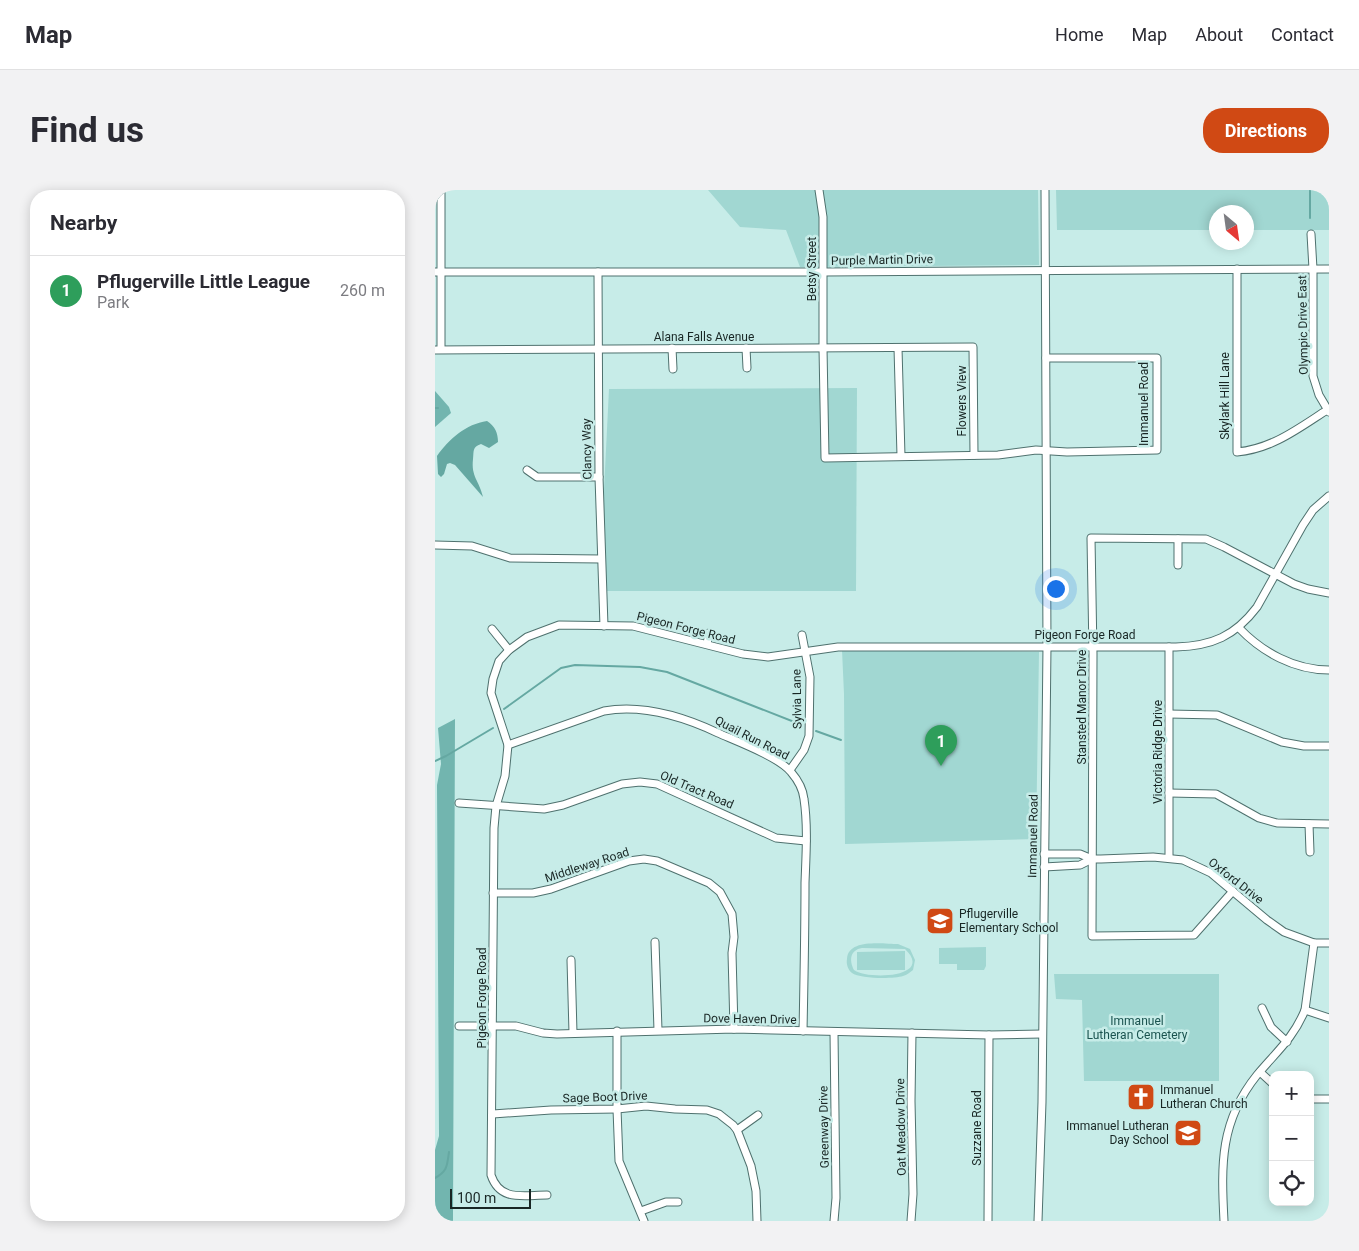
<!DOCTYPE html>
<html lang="en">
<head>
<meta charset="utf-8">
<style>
	body { margin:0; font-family:Roboto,sans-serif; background:#f2f2f3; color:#2b2b33 }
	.controls { position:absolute; right:15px; bottom:15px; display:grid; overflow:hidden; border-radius:10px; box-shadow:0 2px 12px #0003 }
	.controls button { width:45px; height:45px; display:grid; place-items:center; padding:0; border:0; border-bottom:1px solid #e1e1e2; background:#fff; color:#2b2b33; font:25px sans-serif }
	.compass { position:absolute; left:774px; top:15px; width:45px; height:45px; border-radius:50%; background:#fff; box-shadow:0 2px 12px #0003; rotate:151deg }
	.scale { position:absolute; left:15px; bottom:12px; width:81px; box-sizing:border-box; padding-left:5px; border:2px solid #182624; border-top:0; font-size:14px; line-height:18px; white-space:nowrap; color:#182624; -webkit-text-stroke:4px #c7ece8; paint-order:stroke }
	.you { position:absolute; left:620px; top:398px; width:18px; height:18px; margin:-12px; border:4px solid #fff; border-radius:50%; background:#1a73e8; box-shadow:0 0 0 8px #1a73e833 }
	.badge { display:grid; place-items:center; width:32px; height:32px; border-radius:50%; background:#d04914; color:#fff; font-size:16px; font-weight:700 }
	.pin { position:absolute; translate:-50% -41px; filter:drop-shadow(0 1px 2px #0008) }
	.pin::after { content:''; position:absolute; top:26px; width:18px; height:15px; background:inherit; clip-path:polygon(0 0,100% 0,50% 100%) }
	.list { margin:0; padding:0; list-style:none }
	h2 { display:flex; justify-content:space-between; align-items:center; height:65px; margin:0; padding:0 20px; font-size:21px }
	h2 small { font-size:16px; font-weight:400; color:#7c7c81 }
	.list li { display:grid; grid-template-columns:32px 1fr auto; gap:15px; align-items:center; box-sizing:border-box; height:70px; padding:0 20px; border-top:1px solid #e1e1e2 }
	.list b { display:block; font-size:19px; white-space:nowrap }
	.list p { margin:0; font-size:16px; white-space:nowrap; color:#7c7c81 }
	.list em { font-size:16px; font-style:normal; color:#7c7c81 }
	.icon { flex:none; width:28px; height:28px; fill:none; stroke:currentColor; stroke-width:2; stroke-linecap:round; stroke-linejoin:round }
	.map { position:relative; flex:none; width:894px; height:1031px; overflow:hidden; border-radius:20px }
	header { display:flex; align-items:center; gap:30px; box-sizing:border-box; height:70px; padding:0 25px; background:#fff; border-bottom:1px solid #e1e1e2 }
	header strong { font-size:24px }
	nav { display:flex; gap:28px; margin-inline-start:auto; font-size:18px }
	.intro { display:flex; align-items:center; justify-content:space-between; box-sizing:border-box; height:120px; padding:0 30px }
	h1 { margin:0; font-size:35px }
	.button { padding:12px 22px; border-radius:20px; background:#d04914; color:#fff; font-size:18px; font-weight:700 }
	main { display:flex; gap:30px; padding:0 30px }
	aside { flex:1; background:#fff; border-radius:20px; box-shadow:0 2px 12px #0003 }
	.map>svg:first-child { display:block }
	.green { fill:#a1d7d2; fill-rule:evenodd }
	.forest { fill:#72b5af }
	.water { fill:#65a8a2 }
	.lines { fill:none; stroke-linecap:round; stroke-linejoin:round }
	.stream { stroke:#65a8a2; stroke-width:2 }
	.minor-casing { stroke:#4f716e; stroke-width:9 }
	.minor { stroke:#fff; stroke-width:7 }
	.labels { text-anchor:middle; stroke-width:5; stroke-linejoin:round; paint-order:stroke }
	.street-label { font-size:12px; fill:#182624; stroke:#c7ece8 }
	.poi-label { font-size:12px; fill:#182624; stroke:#c7ece8; text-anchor:start }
	.park-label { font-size:12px; fill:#1a534f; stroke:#c7ece8 }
</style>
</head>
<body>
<header>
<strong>Map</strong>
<nav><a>Home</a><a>Map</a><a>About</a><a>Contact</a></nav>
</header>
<div class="intro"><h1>Find us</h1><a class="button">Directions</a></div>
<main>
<aside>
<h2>Nearby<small></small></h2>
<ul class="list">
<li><span class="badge" style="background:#2e9e5b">1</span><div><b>Pflugerville Little League</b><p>Park</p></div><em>260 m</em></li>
</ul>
</aside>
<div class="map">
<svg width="894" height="1031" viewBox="0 0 894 1031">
	<rect width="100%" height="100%" fill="#c7ece8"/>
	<!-- green -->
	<g class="green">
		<path d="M 273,0 L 603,0 L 604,75 L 365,77 L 351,40 L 305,37 Z"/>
		<path d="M 621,0 L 894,0 L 894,40 L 812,40 L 812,22 L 782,22 L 781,40 L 622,40 Z"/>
		<path d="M 422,198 L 421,401 L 164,401 L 174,199 Z"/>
		<path d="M 407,460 L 604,462 L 601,649 L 410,654 L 409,504 Z"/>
		<path d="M 463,754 L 475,759 L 480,770 L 478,780 C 475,782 472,785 468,786 C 459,789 425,789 417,783 C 413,780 411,774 412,769 C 413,748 449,754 463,754 ZM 427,758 L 470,759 C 500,788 432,790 419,780 C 414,770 415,760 427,758 Z"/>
		<path d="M 551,757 L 551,776 L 549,780 L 522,780 L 522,774 L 504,774 L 504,758 Z"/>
		<path d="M 470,761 L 470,780 L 422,780 L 422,762 Z"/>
		<path d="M 619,784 L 784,784 L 784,891 L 649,891 L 647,810 L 621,809 Z"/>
	</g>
	<!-- forest -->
	<g class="forest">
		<path d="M 0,201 L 14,217 L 16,223 L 0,237 Z"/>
		<path d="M 20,529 L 18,1031 L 0,1031 L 0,960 L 4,946 L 2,595 L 6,574 L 3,538 Z"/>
	</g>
	<!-- water -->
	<path class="water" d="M 52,231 C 60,236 63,243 63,252 L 54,258 L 46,254 C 37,257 39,261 38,269 C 36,287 44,290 48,307 L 20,275 L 15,273 L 12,274 L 9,284 L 6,287 L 3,284 L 2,266 C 14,249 31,234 52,231 Z"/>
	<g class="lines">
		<!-- stream -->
		<g class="stream">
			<path d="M 875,28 L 875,0"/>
			<path d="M 0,218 L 3,218"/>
			<path d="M 69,519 L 126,478 L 140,475 L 205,477 L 232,482 L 367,535"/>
			<path d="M 381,541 L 406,550"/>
			<path d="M 0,571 L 11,566 L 58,538"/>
			<path d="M 0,988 C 13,981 12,975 14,962"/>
		</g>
		<defs>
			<g id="minor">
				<path d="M 6,0 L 6,159"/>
				<path d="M 384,0 L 388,27 L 388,158 L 390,268 L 563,265 L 601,260 L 632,262 L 722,260 L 722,168 L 611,168"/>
				<path d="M 876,44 L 878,79 L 878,186 L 884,205 L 894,222"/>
				<path d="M 802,79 L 802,262 C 837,259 864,238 892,220"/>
				<path d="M 0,82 L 389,82 L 894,79"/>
				<path d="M 163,82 L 164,287 L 169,436"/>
				<path d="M 237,158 L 238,179"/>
				<path d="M 311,158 L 312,178"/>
				<path d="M 463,158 L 466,266"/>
				<path d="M 0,160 L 538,157 L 539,265"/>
				<path d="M 92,280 L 102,287 L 164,287"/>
				<path d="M 0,355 L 37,356 L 75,368 L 166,369"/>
				<path d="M 743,375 L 743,349"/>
				<path d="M 804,438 C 827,462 859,480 894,480"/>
				<path d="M 57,439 L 74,460"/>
				<path d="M 272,454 L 274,443"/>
				<path d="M 734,524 L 782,525 L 847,552 L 869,556 L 894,556"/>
				<path d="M 73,555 L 169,521 C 208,514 247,526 283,543 C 301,551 344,567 356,582 C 362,589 368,599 369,609 C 373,636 371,665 370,693 C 370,742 369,792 368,841"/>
				<path d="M 355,580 L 369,560 L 374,546 L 375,487 L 367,445"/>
				<path d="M 734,603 L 781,604 L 824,628 L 842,633 L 894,634"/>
				<path d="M 24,613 L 109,619 L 128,615 L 187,594 L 205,592 L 222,594 L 341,648 L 371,651"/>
				<path d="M 874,634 L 875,662"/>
				<path d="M 609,664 L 645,664 L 657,669"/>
				<path d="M 734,668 L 734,457"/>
				<path d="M 609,677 L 645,675 L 657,669 L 666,669 L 718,667 L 748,670 L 776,683 L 832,730 L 849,742 L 879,753 L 894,753"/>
				<path d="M 798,701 L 759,745 L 657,746 L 658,464 L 656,348 L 771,349 L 789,357 L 859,394 L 873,399 L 894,403"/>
				<path d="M 58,703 L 98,703 L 116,699 L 194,671 L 209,669 L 222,671 L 274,693 L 285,702 L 297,724 L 299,747 L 297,763 L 299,839"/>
				<path d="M 220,752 L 223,840"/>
				<path d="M 136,770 L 138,843"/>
				<path d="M 827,818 L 836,837 L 852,852"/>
				<path d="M 870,820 L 894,828"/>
				<path d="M 24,836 L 81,836 L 108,843 L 122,844 L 299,839 L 554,845 L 607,844"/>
				<path d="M 182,841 L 182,919 L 184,971 L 209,1031"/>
				<path d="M 399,842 L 401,1008 L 399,1031"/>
				<path d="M 825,882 L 838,894"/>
				<path d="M 875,909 L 894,909"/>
				<path d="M 58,924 L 116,920 L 182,919 L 211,916 L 240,919 L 272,920 L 284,924 L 298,935 L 302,940 L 316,976 L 321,1001 L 322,1031"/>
				<path d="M 302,940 L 323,925"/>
				<path d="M 112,1005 C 88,1005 65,1012 56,985 L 59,638 L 61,616 L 70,586 L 73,555 L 56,503 L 58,489 L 64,471 L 74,460 L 92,447 L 124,435 L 198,436 L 308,464 L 333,467 L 403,457 L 741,457 C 777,456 800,446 822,417 L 868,335 L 878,320 L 894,306"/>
				<path d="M 206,1021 L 231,1012 L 243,1012"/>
				<path d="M 476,1031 L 478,1004 L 476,911 L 477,843"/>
				<path d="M 553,1031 L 554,845"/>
				<path d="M 603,1031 L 607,912 L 612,456 L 610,0"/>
				<path d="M 789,1031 C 786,974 785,931 822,885 C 841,862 858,849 870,820 L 879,753"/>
			</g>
		</defs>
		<!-- minor casing -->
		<use href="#minor" class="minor-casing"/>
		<!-- minor -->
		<use href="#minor" class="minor"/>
	</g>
	<!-- icons -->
	<defs>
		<symbol id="school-square" viewBox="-11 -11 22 22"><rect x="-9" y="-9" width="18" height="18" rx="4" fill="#d04914" stroke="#c7ece8"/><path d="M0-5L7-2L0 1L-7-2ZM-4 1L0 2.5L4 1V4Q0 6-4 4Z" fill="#fff"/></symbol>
		<symbol id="church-square" viewBox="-11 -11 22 22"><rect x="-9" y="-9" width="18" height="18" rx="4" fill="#d04914" stroke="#c7ece8"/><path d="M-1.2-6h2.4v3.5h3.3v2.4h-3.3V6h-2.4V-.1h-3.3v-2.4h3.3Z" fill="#fff"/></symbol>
	</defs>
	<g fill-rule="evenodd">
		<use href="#school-square" x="489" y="715" width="32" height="32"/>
		<use href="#church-square" x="690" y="891" width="32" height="32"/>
		<use href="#school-square" x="737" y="927" width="32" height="32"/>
	</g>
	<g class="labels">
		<!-- street labels -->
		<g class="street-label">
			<text transform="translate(447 70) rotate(-1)" y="4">Purple Martin Drive</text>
			<text transform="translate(377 79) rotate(-90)" y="4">Betsy Street</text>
			<text transform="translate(868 135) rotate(-91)" y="4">Olympic Drive East</text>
			<text x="269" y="151">Alana Falls Avenue</text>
			<text transform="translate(790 206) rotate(-90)" y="4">Skylark Hill Lane</text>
			<text transform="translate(527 211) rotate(-90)" y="4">Flowers View</text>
			<text transform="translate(709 214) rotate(-90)" y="4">Immanuel Road</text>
			<text transform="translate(152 259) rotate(-91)" y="4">Clancy Way</text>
			<text transform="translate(251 438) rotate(14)" y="4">Pigeon Forge Road</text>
			<text x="650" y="449">Pigeon Forge Road</text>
			<text transform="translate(362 509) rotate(-91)" y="4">Sylvia Lane</text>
			<text transform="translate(647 517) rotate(-90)" y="4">Stansted Manor Drive</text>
			<text transform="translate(317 548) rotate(27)" y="4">Quail Run Road</text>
			<text transform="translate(723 562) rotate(-90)" y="4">Victoria Ridge Drive</text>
			<text transform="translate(262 600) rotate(23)" y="4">Old Tract Road</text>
			<text transform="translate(598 646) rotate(-89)" y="4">Immanuel Road</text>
			<text transform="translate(152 675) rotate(-18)" y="4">Middleway Road</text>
			<text transform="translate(801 691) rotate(38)" y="4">Oxford Drive</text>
			<text transform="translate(47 808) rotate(-90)" y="4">Pigeon Forge Road</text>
			<text transform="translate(315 829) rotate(1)" y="4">Dove Haven Drive</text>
			<text transform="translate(170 907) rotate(-2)" y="4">Sage Boot Drive</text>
			<text transform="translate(389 937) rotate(-91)" y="4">Greenway Drive</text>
			<text transform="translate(466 937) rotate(-91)" y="4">Oat Meadow Drive</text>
			<text transform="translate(542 938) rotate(-90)" y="4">Suzzane Road</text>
		</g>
		<!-- poi labels -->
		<g class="poi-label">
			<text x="524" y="728">Pflugerville<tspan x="524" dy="14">Elementary School</tspan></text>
			<text x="725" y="904">Immanuel<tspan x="725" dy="14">Lutheran Church</tspan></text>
			<text x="734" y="940" text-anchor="end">Immanuel Lutheran<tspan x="734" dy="14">Day School</tspan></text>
		</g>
		<!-- park labels -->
		<g class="park-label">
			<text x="702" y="835">Immanuel<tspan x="702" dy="14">Lutheran Cemetery</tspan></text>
		</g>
	</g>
</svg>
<div class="controls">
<button>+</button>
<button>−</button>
<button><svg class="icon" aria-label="locate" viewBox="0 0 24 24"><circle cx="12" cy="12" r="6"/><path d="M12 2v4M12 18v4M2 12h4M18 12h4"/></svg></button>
</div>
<svg class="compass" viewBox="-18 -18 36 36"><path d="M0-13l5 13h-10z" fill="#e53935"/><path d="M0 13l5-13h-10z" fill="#7c7c81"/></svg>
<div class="scale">100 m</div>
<div class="you"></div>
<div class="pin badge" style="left:506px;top:576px;background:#2e9e5b">1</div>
</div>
</main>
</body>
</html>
